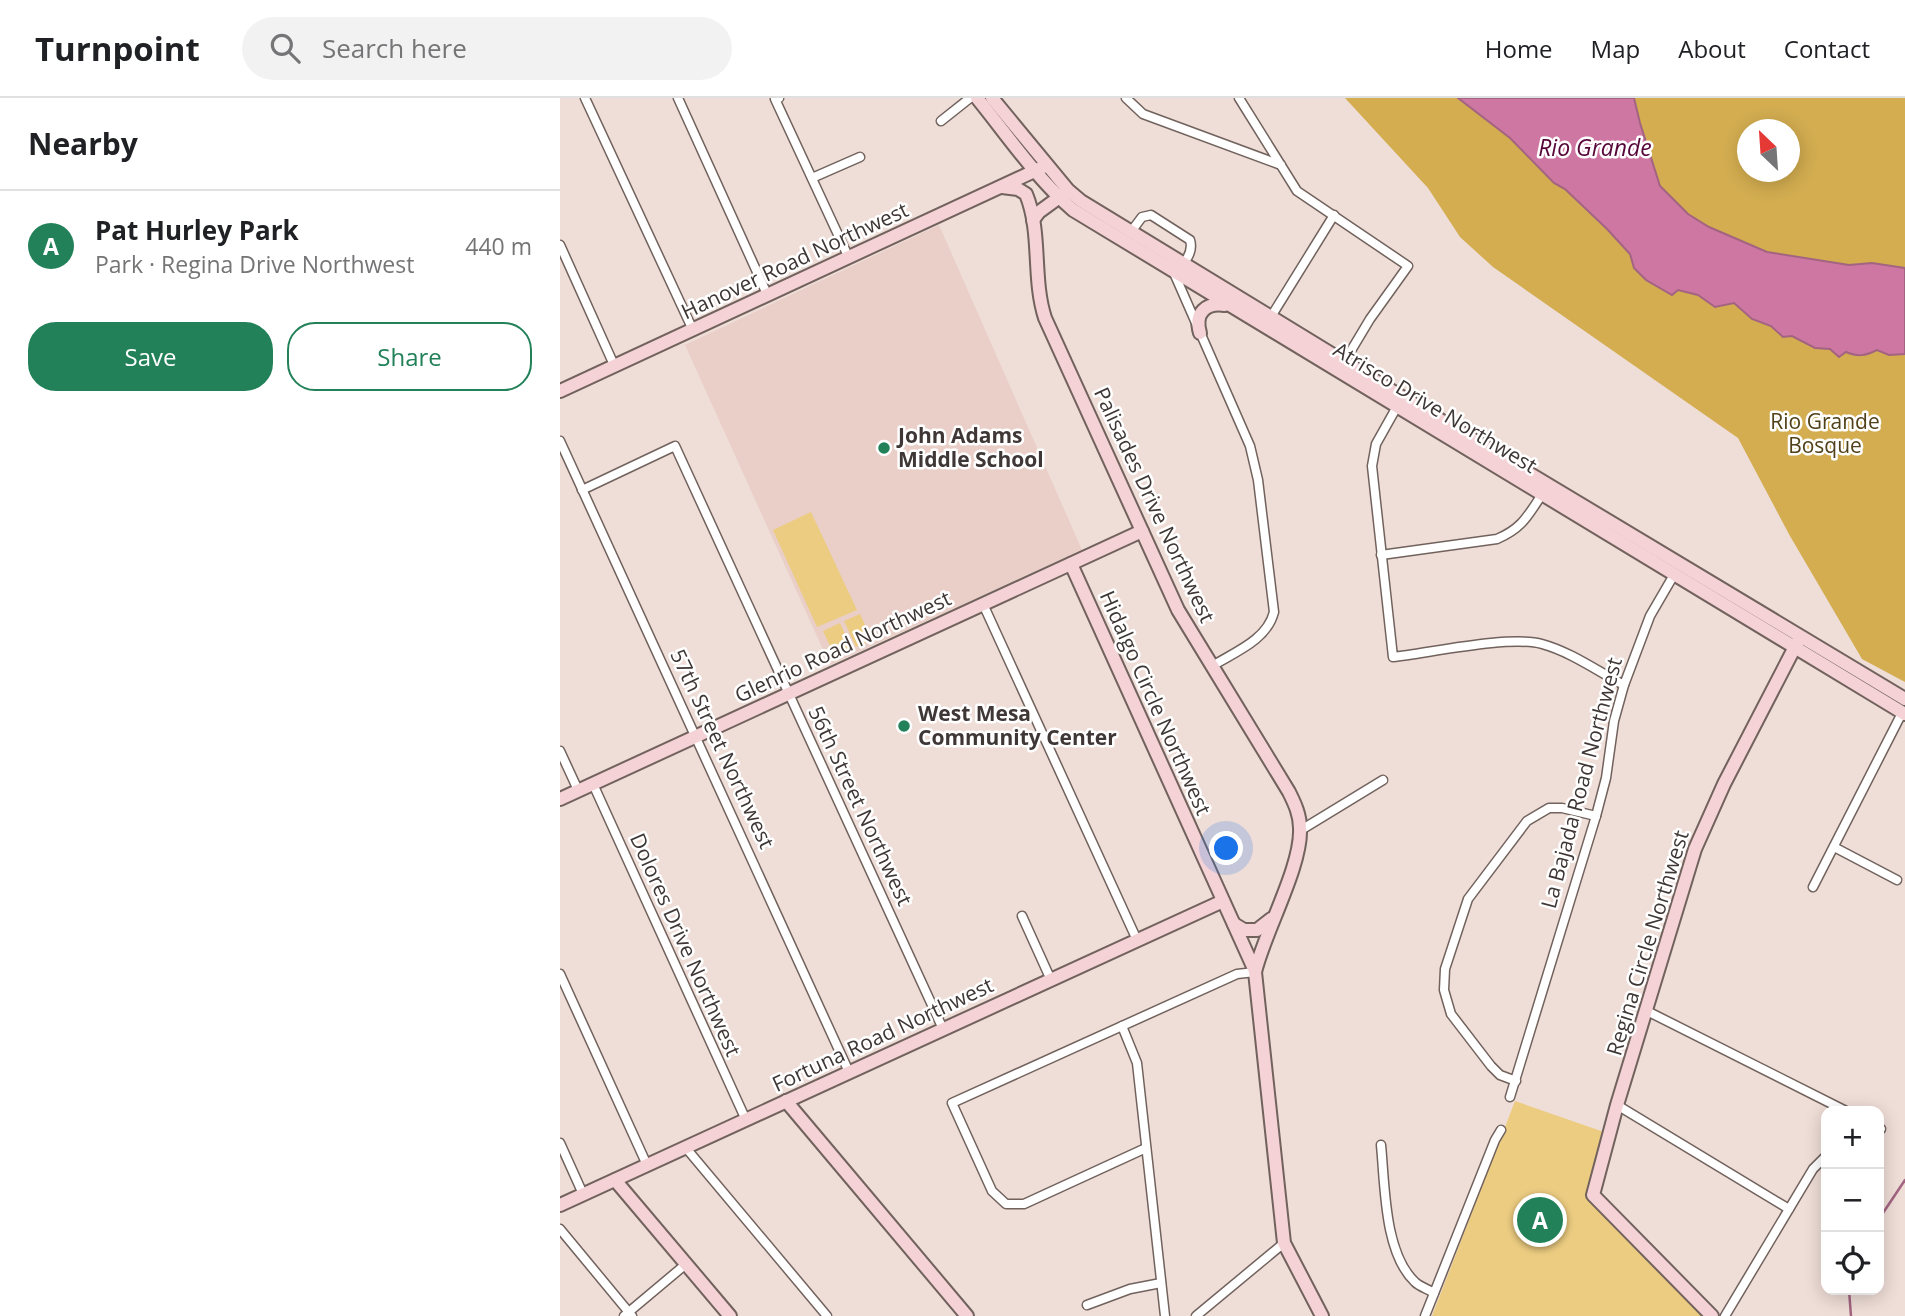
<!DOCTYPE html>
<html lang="en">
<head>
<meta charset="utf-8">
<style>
	body { margin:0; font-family:"Open Sans",sans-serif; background:#f2f2f2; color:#202124 }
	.controls { position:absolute; right:21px; bottom:21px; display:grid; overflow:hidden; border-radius:14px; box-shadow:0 4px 18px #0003 }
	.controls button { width:63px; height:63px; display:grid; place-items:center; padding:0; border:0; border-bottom:2px solid #e0e0e0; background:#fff; color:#202124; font:35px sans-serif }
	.compass { position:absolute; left:1177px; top:21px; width:63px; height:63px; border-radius:50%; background:#fff; box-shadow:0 4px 18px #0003; rotate:335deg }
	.you { position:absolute; left:667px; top:751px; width:24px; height:24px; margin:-18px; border:5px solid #fff; border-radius:50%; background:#1a73e8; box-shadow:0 0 0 10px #1a73e833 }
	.badge { display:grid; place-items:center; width:46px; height:46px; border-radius:50%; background:#228159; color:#fff; font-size:23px; font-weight:700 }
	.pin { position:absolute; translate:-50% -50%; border:4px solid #fff; box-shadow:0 2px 7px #0006 }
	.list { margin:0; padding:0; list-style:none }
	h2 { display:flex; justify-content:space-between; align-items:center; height:91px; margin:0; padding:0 28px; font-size:30px }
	h2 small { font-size:23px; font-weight:400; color:#757577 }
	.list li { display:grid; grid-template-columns:46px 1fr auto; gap:21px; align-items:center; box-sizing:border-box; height:112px; padding:0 28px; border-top:2px solid #e0e0e0 }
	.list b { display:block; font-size:26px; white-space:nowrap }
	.list p { margin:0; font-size:23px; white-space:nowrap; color:#757577 }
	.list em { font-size:23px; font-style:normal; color:#757577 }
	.actions { display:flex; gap:14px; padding:21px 28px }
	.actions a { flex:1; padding:16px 0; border:2px solid #228159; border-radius:28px; text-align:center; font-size:24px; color:#228159 }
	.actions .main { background:#228159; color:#fff }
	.icon { flex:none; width:38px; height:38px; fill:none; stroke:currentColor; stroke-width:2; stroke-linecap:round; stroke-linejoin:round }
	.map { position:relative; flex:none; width:1345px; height:1218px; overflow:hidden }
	header { display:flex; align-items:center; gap:42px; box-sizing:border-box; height:98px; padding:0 35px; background:#fff; border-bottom:2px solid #e0e0e0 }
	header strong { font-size:33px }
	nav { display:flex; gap:38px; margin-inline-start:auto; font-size:24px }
	.search { width:490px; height:63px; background:#f2f2f2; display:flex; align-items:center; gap:18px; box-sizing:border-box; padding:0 24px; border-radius:38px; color:#757577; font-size:26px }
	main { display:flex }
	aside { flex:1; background:#fff }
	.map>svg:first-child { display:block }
	.built { fill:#e9cfc7 }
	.green { fill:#eccc81 }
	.forest { fill:#d3ad50; fill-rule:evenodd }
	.water { fill:#ce77a2; stroke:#a36481; stroke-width:2 }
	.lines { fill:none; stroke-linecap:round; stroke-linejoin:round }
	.stream { stroke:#a36481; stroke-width:2.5 }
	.street-casing { stroke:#71625d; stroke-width:11 }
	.secondary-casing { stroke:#71625d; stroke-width:16 }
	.street { stroke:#fff; stroke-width:8 }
	.secondary { stroke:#f4d2d6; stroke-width:12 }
	.poi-dot { fill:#228159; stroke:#fff; stroke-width:2.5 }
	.labels { text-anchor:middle; stroke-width:5; stroke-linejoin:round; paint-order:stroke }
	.street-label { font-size:21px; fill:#3e3735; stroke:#fff }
	.park-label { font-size:21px; fill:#51411a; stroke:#fff }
	.poi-label { font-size:21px; font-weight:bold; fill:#3e3735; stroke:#fff; text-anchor:start }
	.water-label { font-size:23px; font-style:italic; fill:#560638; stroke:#fff }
</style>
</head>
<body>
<header>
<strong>Turnpoint</strong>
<div class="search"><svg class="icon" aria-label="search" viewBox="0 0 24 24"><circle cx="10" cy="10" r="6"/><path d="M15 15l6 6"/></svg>Search here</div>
<nav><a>Home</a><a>Map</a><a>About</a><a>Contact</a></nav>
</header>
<main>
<aside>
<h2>Nearby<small></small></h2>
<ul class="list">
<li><span class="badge">A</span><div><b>Pat Hurley Park</b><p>Park · Regina Drive Northwest</p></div><em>440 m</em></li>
</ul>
<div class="actions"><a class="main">Save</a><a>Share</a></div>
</aside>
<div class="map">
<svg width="1345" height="1218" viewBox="0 0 1345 1218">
	<rect width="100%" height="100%" fill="#efddd7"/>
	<!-- built -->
	<path class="built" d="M 379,127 L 522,452 L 270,567 L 125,247 Z"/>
	<!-- green -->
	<g class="green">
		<path d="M 251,414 L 297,512 L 257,529 L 213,432 Z"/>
		<path d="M 300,516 L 312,542 L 296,549 L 284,523 Z"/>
		<path d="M 280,525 L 292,552 L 275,559 L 263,533 Z"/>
		<path d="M 955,1003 L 1044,1034 L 1027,1089 L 1027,1096 L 1145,1218 L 872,1218 Z"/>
	</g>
	<!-- forest -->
	<g class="forest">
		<path d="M 785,0 L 898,0 L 950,40 L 994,85 L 1005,91 L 1047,131 L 1070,156 L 1074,170 L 1118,192 L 1138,197 L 1155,209 L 1174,205 L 1192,221 L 1211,228 L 1223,238 L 1232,238 L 1255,250 L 1270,251 L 1279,259 L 1286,254 L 1307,257 L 1317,252 L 1329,257 L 1345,256 L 1345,584 L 1302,561 L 1230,438 L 1178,340 L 933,169 L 900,139 L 868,90 Z"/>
		<path d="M 1074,0 L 1345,0 L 1345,170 L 1312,165 L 1289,167 L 1207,154 L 1149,129 L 1128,116 L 1100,88 L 1080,25 ZM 1188,32 L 1230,32 L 1230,74 L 1188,74 Z"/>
	</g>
	<!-- water -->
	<path class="water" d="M 898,0 L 1074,0 L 1080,25 L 1100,88 L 1128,116 L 1149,129 L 1207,154 L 1289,167 L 1312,165 L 1345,170 L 1345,256 L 1329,257 L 1317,252 C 1305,258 1298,259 1286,254 L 1279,259 L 1270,251 L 1255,250 L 1232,238 L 1223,239 L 1211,228 L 1192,221 L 1174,205 L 1155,209 L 1138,197 L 1118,192 L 1112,197 L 1086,182 L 1074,170 L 1070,156 L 1047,131 L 1005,91 L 994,85 L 950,40 Z"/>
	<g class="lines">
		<!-- stream -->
		<g class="stream">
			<path d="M 1319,1121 L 1345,1082"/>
			<path d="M 1289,1192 L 1291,1218"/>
		</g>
		<defs>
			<g id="street">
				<path d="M 25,0 L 132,230"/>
				<path d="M 118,0 L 207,196"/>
				<path d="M 219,0 L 215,1 L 288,158"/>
				<path d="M 566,0 L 583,16 L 721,67"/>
				<path d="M 679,0 L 737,93 L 848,168 L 810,221 L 783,266"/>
				<path d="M 381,23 L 410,0"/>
				<path d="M 252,80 L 300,59"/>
				<path d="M 570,135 L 582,119 L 591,117 L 630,142 C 634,155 624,166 614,175 L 690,348 L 698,382 L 714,514 C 707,542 675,554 652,568"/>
				<path d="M 0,147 L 54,267"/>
				<path d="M 709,222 L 774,117"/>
				<path d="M 839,305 L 816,346 L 812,368 L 833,559 C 869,555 950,537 982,546 C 1011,554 1037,573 1064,587"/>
				<path d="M 0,343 L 289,974"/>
				<path d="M 22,392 L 115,348 L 383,931"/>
				<path d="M 821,457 L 937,441 C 963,430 968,417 983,395"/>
				<path d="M 423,506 L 577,842"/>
				<path d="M 0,653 L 18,692"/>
				<path d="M 33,686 L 186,1022"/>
				<path d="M 741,732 L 823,682"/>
				<path d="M 1274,749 L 1337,782"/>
				<path d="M 1253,789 L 1343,613"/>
				<path d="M 462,818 L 491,882"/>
				<path d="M 0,876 L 87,1067"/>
				<path d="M 1087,913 L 1286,1013"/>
				<path d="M 562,928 L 577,965 L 605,1218"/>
				<path d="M 956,983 L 940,977 L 931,968 L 891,916 L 884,892 L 885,871 L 908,801 L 967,723 L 989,710 L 1002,710 L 1036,718"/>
				<path d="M 950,999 L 1036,718 L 1046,680 L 1054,623 L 1064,587 L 1090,518 L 1115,475"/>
				<path d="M 1057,1007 L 1229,1111"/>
				<path d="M 1319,1030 L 1321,1031"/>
				<path d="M 0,1045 L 23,1096"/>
				<path d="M 821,1047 C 825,1087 824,1155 855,1184 C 860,1189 868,1191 874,1195"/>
				<path d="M 126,1050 L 267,1218"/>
				<path d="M 586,1050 L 464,1106 L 446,1106 L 432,1093 L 392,1005 L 677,876 L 695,874"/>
				<path d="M 0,1131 L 72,1218"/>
				<path d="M 527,1207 L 570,1191 L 601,1185"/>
				<path d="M 64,1218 L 126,1166"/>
				<path d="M 636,1218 L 724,1145"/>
				<path d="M 865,1218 L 935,1042 L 941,1032"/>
				<path d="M 1165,1218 L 1253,1071 L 1266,1058"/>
			</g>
			<g id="secondary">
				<path d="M 417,0 C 448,38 476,80 513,112 L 1345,616"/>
				<path d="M 432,0 L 508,92 L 521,103 L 842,299 L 1345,601"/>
				<path d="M 442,89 L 458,91 L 466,96 C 482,135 472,180 485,220 L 618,512 L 729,694 C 735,706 740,717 740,730 C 742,768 705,833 695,874 L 724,1145 L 762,1218"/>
				<path d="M 473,122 L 479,114 L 505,95"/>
				<path d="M 640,235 C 634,215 646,204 665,207"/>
				<path d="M 0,293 L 483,69"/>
				<path d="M 511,466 L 695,873"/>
				<path d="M 0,701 L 582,433"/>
				<path d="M 674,826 L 684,832 L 697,832 L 711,821"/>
				<path d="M 226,1003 L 407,1218"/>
				<path d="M 55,1082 L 170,1218"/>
				<path d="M 0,1107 L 663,803"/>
				<path d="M 1152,1218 L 1033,1097 L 1057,1007 L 1135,751 L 1164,686 L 1238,543"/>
			</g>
		</defs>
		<!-- street casing -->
		<use href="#street" class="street-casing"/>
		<!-- secondary casing -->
		<use href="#secondary" class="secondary-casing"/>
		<!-- street -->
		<use href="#street" class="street"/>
		<!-- secondary -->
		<use href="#secondary" class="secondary"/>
	</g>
	<!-- markers -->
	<g class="poi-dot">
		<circle cx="324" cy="350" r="7"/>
		<circle cx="344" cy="628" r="7"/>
	</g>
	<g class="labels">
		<!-- street labels -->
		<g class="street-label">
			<text transform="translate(235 163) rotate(-25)" y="7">Hanover Road Northwest</text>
			<text transform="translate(875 310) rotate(31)" y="7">Atrisco Drive Northwest</text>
			<text transform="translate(594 407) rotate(65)" y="7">Palisades Drive Northwest</text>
			<text transform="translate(283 549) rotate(-25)" y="7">Glenrio Road Northwest</text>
			<text transform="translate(595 605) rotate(66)" y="7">Hidalgo Circle Northwest</text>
			<text transform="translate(162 651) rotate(65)" y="7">57th Street Northwest</text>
			<text transform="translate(1022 685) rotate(-75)" y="7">La Bajada Road Northwest</text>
			<text transform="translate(300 708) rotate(65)" y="7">56th Street Northwest</text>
			<text transform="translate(1088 845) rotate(-73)" y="7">Regina Circle Northwest</text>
			<text transform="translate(125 847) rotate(66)" y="7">Dolores Drive Northwest</text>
			<text transform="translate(323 937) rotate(-25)" y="7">Fortuna Road Northwest</text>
		</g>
		<!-- park labels -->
		<g class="park-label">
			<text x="1265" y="331">Rio Grande<tspan x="1265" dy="24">Bosque</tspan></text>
		</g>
		<!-- poi labels -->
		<g class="poi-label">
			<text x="338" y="345">John Adams<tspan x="338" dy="24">Middle School</tspan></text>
			<text x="358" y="623">West Mesa<tspan x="358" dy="24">Community Center</tspan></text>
		</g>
		<!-- water labels -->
		<g class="water-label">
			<text x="1035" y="58">Rio Grande</text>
		</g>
	</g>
</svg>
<div class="controls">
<button>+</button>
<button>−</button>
<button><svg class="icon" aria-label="locate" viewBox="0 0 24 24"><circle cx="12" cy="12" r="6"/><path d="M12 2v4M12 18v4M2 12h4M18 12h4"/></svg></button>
</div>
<svg class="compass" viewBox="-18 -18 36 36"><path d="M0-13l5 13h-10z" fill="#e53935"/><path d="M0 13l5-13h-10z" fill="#757577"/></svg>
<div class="you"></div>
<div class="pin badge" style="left:980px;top:1122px">A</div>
</div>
</main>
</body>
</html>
